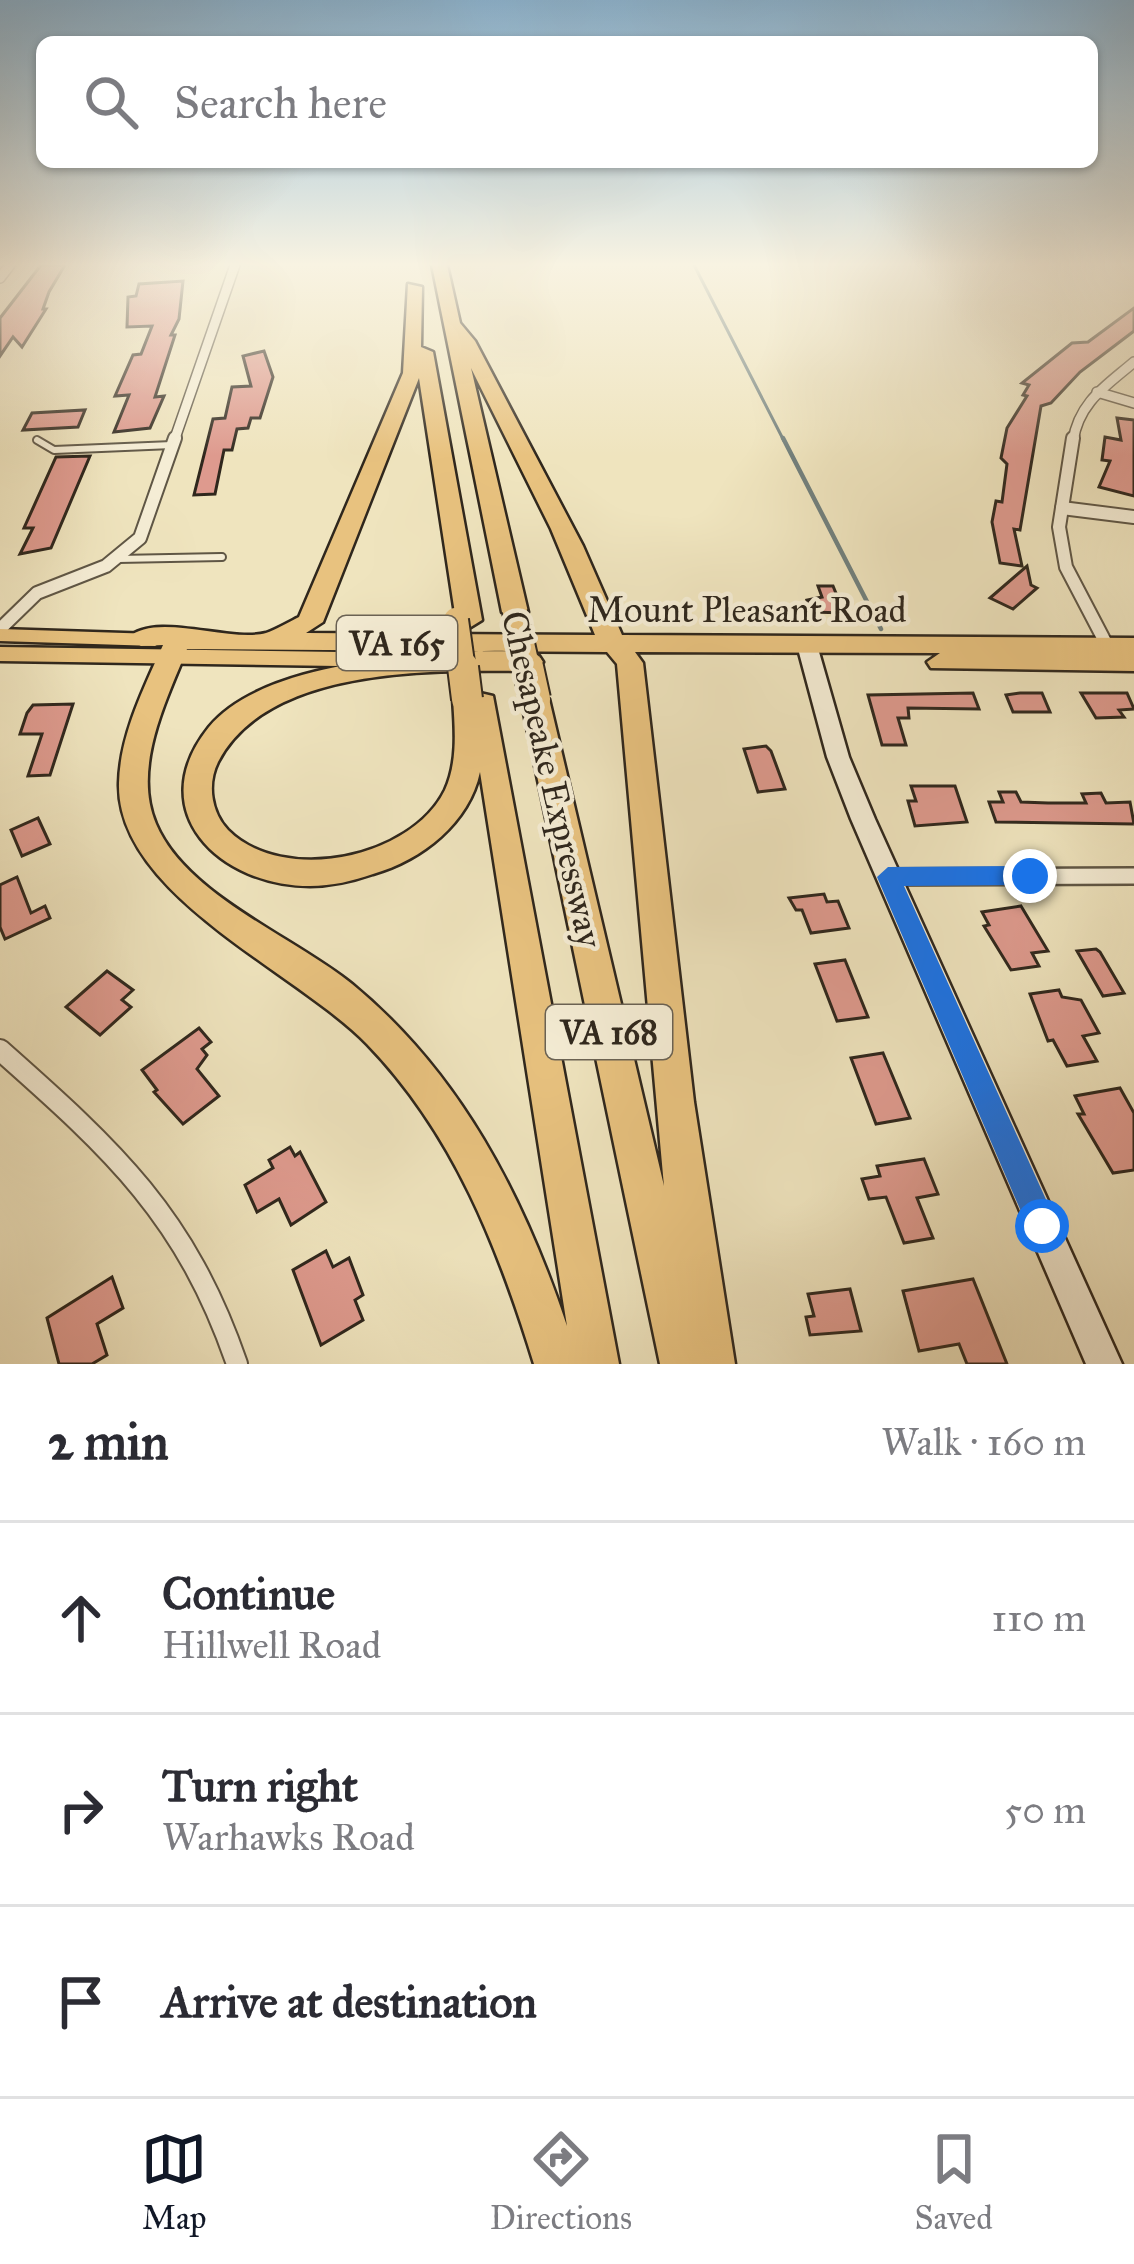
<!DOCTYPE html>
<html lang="en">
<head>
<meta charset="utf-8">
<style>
	body { margin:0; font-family:"IM FELL Great Primer",serif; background:#f2f2f3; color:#2b2b33 }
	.stop { position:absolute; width:36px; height:36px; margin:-27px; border:9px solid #1a73e8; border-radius:50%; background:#fff }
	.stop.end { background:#1a73e8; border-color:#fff; box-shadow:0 3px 12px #0008 }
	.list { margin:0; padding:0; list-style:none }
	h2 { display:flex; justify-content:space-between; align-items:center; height:156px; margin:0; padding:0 48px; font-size:51px }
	h2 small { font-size:39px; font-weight:400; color:#7c7c81 }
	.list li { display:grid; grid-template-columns:78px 1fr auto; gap:36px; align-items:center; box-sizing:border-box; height:192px; padding:0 48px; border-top:3px solid #e1e1e2 }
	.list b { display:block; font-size:45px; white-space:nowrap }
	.list p { margin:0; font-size:39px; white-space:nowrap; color:#7c7c81 }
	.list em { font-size:39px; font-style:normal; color:#7c7c81 }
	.icon { flex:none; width:66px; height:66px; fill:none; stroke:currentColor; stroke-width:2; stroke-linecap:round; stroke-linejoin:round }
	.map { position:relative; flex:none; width:1134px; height:1364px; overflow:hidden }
	.search { position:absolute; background:#fff; box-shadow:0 3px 9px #0004; left:36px; right:36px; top:36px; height:132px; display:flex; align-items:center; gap:30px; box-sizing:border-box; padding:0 42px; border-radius:18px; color:#7c7c81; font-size:45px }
	.sheet { height:732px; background:#fff }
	nav { display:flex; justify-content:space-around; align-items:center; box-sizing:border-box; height:168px; border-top:3px solid #e1e1e2; background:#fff; font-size:33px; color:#7c7c81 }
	nav a { display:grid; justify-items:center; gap:6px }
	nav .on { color:#111827 }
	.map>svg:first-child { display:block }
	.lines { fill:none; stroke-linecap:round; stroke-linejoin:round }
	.stream-far1 { stroke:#72807d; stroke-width:3 }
	.stream { stroke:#72807d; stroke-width:4.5 }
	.building { fill:#de9a8e; stroke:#2f271d; stroke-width:3 }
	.lane-casing { stroke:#5f5645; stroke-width:10 }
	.street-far3-casing { stroke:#5f5645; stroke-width:12 }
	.street-far2-casing { stroke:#5f5645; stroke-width:16 }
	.street-far1-casing { stroke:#5f5645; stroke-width:20 }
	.street-casing { stroke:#5f5645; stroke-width:24 }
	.secondary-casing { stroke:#2f271d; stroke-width:5 }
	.primary-casing { stroke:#2f271d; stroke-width:5 }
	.highway-casing { stroke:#2f271d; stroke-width:5 }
	.lane { stroke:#f5edd5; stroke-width:6 }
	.street-far3 { stroke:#f5edd5; stroke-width:9 }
	.street-far2 { stroke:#f5edd5; stroke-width:12 }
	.street-far1 { stroke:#f5edd5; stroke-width:15 }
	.street { stroke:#f5edd5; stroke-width:20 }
	.secondary { fill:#f5edd5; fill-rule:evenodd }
	.primary { fill:#e8c27f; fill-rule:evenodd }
	.highway { fill:#e8c27f; fill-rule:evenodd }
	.highway-bridge-far1-casing { stroke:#2f271d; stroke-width:28; stroke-linecap:butt }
	.highway-bridge-casing { stroke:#2f271d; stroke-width:34; stroke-linecap:butt }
	.highway-bridge-far1 { stroke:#e8c27f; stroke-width:24 }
	.highway-bridge { stroke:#e8c27f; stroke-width:30 }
	.route { fill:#1a73e8 }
	.labels { text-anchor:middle; stroke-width:9; stroke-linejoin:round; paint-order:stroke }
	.shield { fill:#f5edd5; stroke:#6a6254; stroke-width:3 }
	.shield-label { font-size:33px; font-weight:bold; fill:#2f271d }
	.street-label { font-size:36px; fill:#2f271d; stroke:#f5edd5 }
</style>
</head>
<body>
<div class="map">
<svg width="1134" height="1364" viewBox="0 0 1134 1364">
	<rect width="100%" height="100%" fill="#efe4be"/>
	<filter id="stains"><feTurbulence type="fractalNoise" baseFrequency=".00167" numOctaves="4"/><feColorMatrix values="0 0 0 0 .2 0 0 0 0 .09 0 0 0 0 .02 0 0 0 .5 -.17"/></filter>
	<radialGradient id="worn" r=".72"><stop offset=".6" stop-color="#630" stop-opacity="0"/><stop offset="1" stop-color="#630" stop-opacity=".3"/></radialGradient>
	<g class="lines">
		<!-- stream-far1 -->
		<path class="stream-far1" d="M 694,265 L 784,441"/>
		<!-- stream -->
		<path class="stream" d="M 783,438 L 881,629"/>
	</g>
	<!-- building -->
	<g class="building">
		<path d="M 41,265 L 65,265 L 49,292 L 43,309 L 46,309 L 22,347 L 13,337 L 0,356 L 0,318 Z"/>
		<path d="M 183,281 L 179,319 L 171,335 L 175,335 L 155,397 L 164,396 L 150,428 L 114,432 L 129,395 L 115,396 L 133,355 L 141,354 L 152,326 L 127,327 L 128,297 L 136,296 L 139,284 Z"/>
		<path d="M 1134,308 L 1134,331 L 1080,372 L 1051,403 L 1041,406 L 1020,530 L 1014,529 L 1022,566 L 1000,563 L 992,522 L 996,501 L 1002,502 L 1007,464 L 1001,458 L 1007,428 L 1027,396 L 1023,395 L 1029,385 L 1022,383 L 1072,343 L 1088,342 Z"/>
		<path d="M 264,351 L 273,377 L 260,418 L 251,418 L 248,428 L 237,429 L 232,450 L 224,450 L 215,494 L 194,495 L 213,419 L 225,418 L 232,387 L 251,386 L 243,356 Z"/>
		<path d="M 85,410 L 78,427 L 23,430 L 32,413 Z"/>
		<path d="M 1117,418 L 1134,420 L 1134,496 L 1099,487 L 1110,461 L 1102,460 L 1105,437 L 1121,440 Z"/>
		<path d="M 90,456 L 51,548 L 20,554 L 33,528 L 24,528 L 56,457 Z"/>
		<path d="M 1027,566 L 1031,585 L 1037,588 L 1013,609 L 990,598 Z"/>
		<path d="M 818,586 L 833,586 L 844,613 L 812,612 L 807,600 L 822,597 Z"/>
		<path d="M 973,693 L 979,709 L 908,708 L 909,718 L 898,718 L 906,745 L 882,745 L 868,695 Z"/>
		<path d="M 1020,693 L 1042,693 L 1050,712 L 1013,712 L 1006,695 Z"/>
		<path d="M 1081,693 L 1127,693 L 1134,709 L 1119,710 L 1124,717 L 1096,718 Z"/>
		<path d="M 73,704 L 50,775 L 28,776 L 42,734 L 20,734 L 27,713 L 33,705 Z"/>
		<path d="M 766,746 L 771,751 L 785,789 L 758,792 L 744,749 Z"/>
		<path d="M 911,786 L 955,786 L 967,822 L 915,826 L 908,801 L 916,801 Z"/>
		<path d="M 999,792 L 1016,792 L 1021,802 L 1048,803 L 1086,803 L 1082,794 L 1101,793 L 1106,803 L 1130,802 L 1134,824 L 996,822 L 989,802 L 1003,802 Z"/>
		<path d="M 38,818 L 50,844 L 22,856 L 11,830 Z"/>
		<path d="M 17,877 L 31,913 L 45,906 L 50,918 L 5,939 L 0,927 L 0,885 Z"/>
		<path d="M 824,894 L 827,902 L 838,901 L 849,928 L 811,933 L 802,910 L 796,910 L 789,898 Z"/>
		<path d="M 1021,906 L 1048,951 L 1032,953 L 1039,966 L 1011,970 L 984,926 L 989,925 L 982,912 Z"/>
		<path d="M 1096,949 L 1100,952 L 1124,993 L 1103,996 L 1077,951 Z"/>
		<path d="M 845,960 L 868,1017 L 837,1021 L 815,964 Z"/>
		<path d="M 107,971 L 133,990 L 122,1000 L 131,1007 L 100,1035 L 66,1007 Z"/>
		<path d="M 1059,990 L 1062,997 L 1081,1000 L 1099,1033 L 1083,1036 L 1097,1061 L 1067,1066 L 1053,1040 L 1048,1041 L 1030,994 Z"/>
		<path d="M 199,1028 L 211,1042 L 202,1049 L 207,1055 L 197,1069 L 219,1096 L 183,1124 L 154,1092 L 157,1090 L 142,1070 Z"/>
		<path d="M 883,1053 L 910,1118 L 876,1124 L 851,1058 Z"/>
		<path d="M 1120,1088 L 1134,1113 L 1134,1170 L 1113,1173 L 1078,1114 L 1084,1114 L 1075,1096 Z"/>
		<path d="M 290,1147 L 295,1156 L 300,1152 L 326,1202 L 291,1225 L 279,1199 L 257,1212 L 245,1185 L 273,1168 L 269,1160 Z"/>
		<path d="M 924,1159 L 938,1194 L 917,1198 L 933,1238 L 904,1243 L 886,1197 L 869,1199 L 862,1179 L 880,1176 L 877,1166 Z"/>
		<path d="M 326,1251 L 333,1267 L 349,1258 L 363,1295 L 355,1300 L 363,1320 L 321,1345 L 293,1270 Z"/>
		<path d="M 112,1277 L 123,1308 L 97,1324 L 107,1355 L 92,1364 L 59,1364 L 47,1318 Z"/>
		<path d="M 973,1279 L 1007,1364 L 967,1364 L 959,1344 L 919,1351 L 903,1291 Z"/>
		<path d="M 850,1289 L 861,1331 L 810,1335 L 806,1317 L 814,1316 L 808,1294 Z"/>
	</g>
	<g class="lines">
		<defs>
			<g id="lane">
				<path d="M 37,440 L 54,450 L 172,445"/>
				<path d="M 118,559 L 222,557"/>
			</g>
			<g id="street-far3">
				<path d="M 0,278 L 10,265"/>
				<path d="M 1097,392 L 1134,403"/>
				<path d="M 174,441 L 235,265"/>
				<path d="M 1073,441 C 1079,402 1106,386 1134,362"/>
			</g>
			<g id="street-far2">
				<path d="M 1073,438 L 1059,527 L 1066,567 L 1111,653"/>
				<path d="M 1062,508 L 1134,517"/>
				<path d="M 0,629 L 37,593 L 106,566 L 140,538 L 175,438"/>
			</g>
			<path id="street-far1" d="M 888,877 L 1134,876"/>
			<path id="street" d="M 0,1050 C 114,1151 186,1216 237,1364"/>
			<path id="secondary" d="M 807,638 L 817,645 L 849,757 L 875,819 L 1122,1364 L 1086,1364 L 851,819 L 827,757 L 797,645 Z"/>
			<g id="primary">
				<path d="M 0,629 L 155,634 L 165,640 L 155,646 L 0,641 Z"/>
				<path d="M 0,647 L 406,653 L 416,660 L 406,667 L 0,661 Z"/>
			</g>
			<path id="highway" d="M 432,265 L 447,265 L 460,323 L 475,341 L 583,546 L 622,635 L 1134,638 L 1134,671 L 931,668 L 927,662 L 940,653 L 635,652 L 643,663 L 694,1102 L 735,1364 L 660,1364 L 521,699 L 535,690 L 549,699 L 664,1186 L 617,664 L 607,652 L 187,649 C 166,701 132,768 156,824 C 186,895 294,937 352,984 C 460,1073 523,1195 567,1326 L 480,772 C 469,823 422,860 373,874 C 353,881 332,886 310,886 C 221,886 141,812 209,727 C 250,677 351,661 412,657 C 451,654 501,645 539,656 L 543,662 L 530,671 C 437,670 268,665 218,762 C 207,784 211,812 228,830 C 283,885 411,859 445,790 C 458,762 455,728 453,699 L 457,692 L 467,690 L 493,696 L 619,1364 L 534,1364 C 498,1247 454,1134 367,1044 C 296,971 116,895 119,783 C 120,735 144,688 163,645 L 141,646 L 128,638 C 155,611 230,643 266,633 C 275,630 289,622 299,617 L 403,373 L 408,284 L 422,287 L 421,347 L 433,352 L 482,620 L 469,628 L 456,620 L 419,378 L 323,622 L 306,633 L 595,635 L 551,529 L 471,368 L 528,612 L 515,620 L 502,612 Z"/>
		</defs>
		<!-- lane casing -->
		<use href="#lane" class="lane-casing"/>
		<!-- street-far3 casing -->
		<use href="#street-far3" class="street-far3-casing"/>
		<!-- street-far2 casing -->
		<use href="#street-far2" class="street-far2-casing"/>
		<!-- street-far1 casing -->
		<use href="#street-far1" class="street-far1-casing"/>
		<!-- street casing -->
		<use href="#street" class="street-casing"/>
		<!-- secondary casing -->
		<use href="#secondary" class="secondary-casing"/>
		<!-- primary casing -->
		<use href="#primary" class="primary-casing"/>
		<!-- highway casing -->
		<use href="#highway" class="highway-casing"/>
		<!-- lane -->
		<use href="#lane" class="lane"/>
		<!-- street-far3 -->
		<use href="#street-far3" class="street-far3"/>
		<!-- street-far2 -->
		<use href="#street-far2" class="street-far2"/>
		<!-- street-far1 -->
		<use href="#street-far1" class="street-far1"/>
		<!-- street -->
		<use href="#street" class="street"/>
		<!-- secondary -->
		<use href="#secondary" class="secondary"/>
		<!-- primary -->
		<use href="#primary" class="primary"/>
		<!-- highway -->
		<use href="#highway" class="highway"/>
		<defs>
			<g id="highway-bridge-far1">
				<path d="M 515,612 L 528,670"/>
				<path d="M 456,620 L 463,670"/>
			</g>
			<g id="highway-bridge">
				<path d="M 463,667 L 467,699"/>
				<path d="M 528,667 L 535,699"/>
			</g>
		</defs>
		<!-- highway-bridge-far1 casing -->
		<use href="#highway-bridge-far1" class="highway-bridge-far1-casing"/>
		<!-- highway-bridge casing -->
		<use href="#highway-bridge" class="highway-bridge-casing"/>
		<!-- highway-bridge-far1 -->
		<use href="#highway-bridge-far1" class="highway-bridge-far1"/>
		<!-- highway-bridge -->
		<use href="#highway-bridge" class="highway-bridge"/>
	</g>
	<!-- sky -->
	<linearGradient id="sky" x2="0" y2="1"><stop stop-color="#8bb7d7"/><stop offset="0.58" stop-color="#f8f3e2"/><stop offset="1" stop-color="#f8f3e2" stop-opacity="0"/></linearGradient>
	<rect width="1134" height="456" fill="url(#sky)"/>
	<!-- route -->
	<path class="route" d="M 1030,866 L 1041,876 L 1030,885 L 904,886 L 1058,1226 L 1053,1237 L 1042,1241 L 1032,1237 L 877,877 L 888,867 Z"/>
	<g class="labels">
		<!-- shield labels -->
		<g class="shield">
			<rect x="337" y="616" width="120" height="54" rx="9"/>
			<rect x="546" y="1005" width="126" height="54" rx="9"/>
		</g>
		<g class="shield-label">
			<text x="397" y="655">VA 165</text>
			<text x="609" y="1044">VA 168</text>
		</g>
		<!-- street labels -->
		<g class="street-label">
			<text x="747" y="622">Mount Pleasant Road</text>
			<text transform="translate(553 779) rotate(77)" y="13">Chesapeake Expressway</text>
		</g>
	</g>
	<rect width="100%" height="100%" filter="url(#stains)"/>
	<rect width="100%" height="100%" fill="url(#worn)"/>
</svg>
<div class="stop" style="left:1042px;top:1226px"></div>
<div class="stop end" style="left:1030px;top:876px"></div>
<div class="search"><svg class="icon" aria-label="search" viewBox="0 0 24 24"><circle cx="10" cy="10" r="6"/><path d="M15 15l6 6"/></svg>Search here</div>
</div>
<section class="sheet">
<h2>2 min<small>Walk · 160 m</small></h2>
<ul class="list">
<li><svg class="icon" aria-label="ahead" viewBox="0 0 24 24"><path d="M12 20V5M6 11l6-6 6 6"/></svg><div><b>Continue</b><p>Hillwell Road</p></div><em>110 m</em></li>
<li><svg class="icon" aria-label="right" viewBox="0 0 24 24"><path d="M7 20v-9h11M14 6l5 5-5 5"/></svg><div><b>Turn right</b><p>Warhawks Road</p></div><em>50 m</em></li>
<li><svg class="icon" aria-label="arrive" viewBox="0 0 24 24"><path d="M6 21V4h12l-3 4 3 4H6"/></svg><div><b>Arrive at destination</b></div></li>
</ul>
</section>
<nav>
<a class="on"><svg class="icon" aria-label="map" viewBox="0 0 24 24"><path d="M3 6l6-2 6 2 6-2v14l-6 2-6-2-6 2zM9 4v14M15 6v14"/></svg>Map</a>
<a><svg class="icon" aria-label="directions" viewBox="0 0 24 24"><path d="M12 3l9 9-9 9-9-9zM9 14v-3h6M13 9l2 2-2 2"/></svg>Directions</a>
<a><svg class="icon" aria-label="saved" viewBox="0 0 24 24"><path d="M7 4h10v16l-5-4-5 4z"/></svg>Saved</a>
</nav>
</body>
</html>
